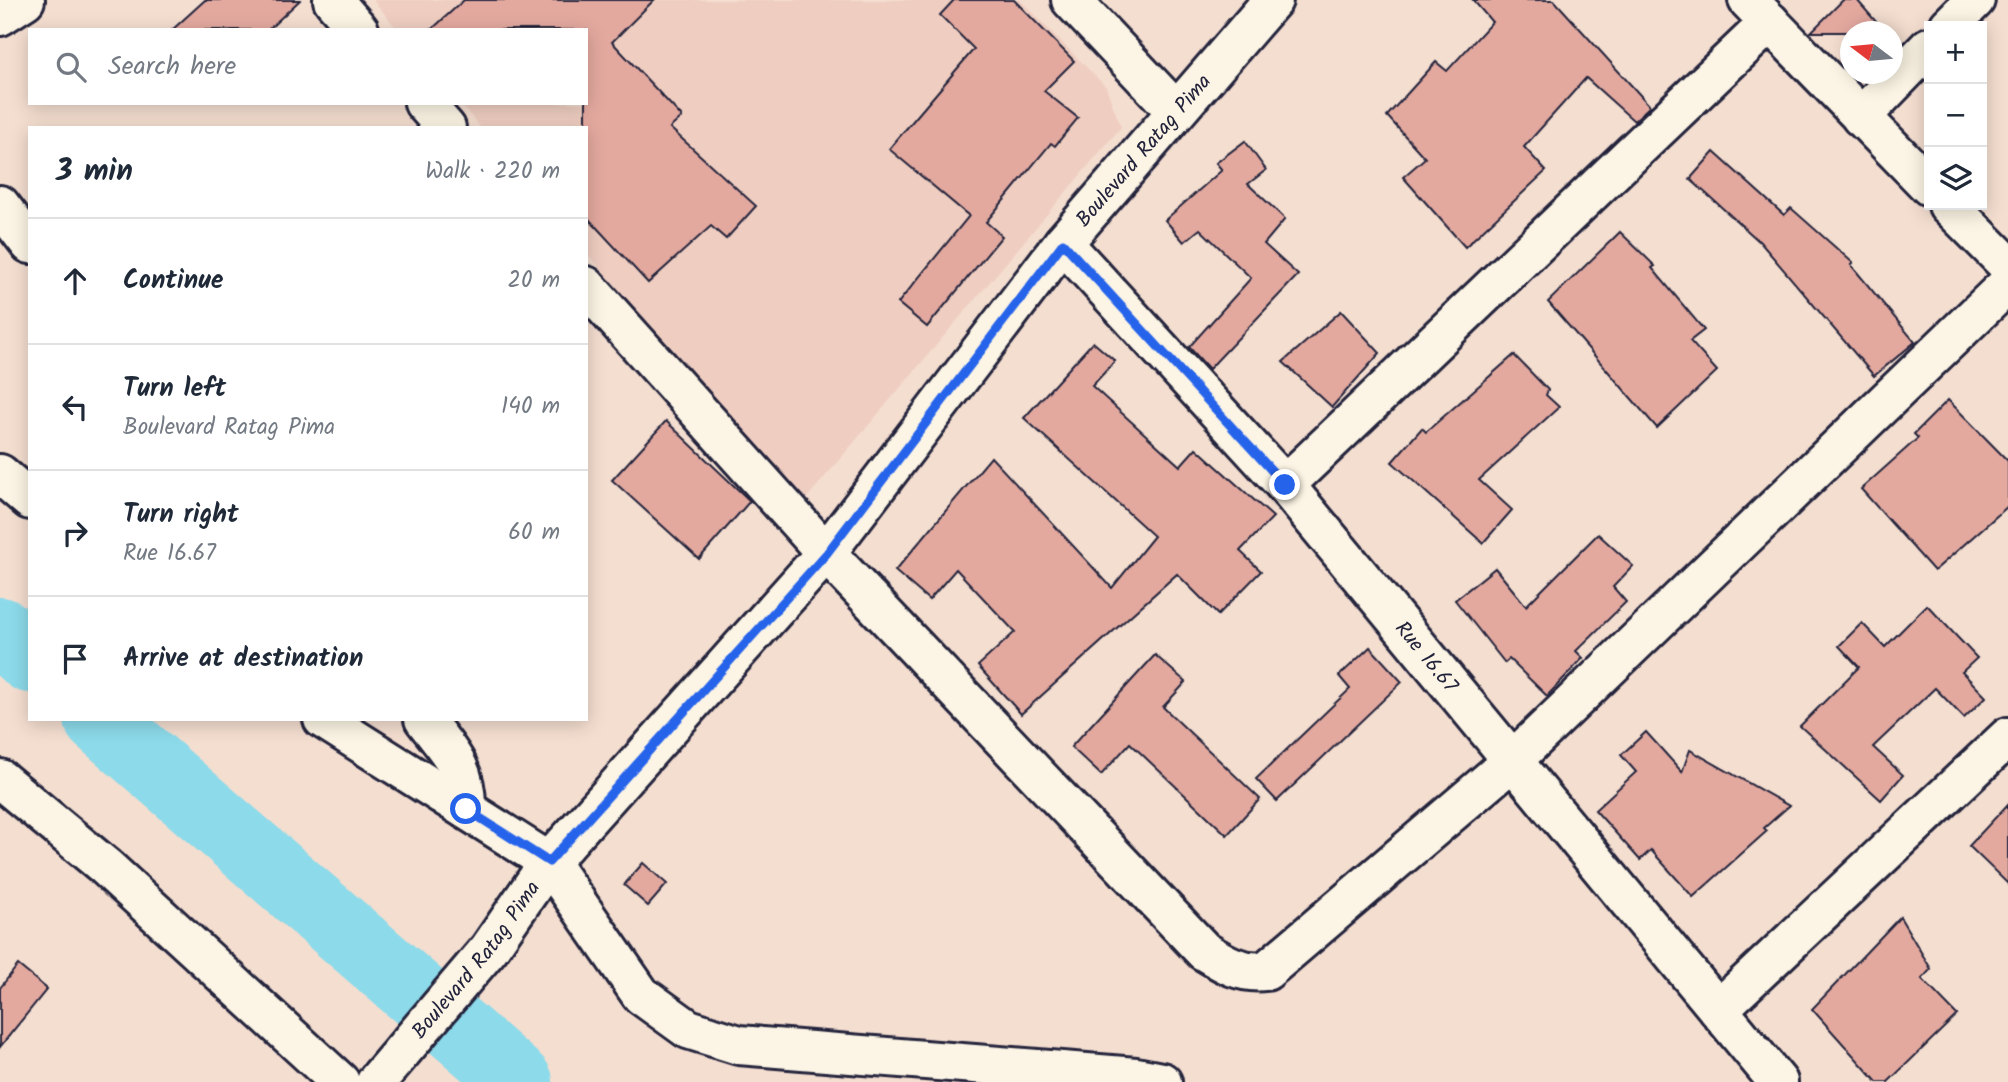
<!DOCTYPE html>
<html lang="en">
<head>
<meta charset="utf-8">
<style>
	body { margin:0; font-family:Kalam,sans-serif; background:#f2f2f3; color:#1f2937 }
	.controls { position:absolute; right:21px; top:21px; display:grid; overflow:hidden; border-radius:0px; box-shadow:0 4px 18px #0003 }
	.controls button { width:63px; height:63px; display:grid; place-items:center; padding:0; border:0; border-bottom:2px solid #e0e1e3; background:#fff; color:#1f2937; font:35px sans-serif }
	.compass { position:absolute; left:1840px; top:21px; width:63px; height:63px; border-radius:50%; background:#fff; box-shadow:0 4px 18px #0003; rotate:286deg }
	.stop { position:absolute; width:21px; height:21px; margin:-16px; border:5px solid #2563eb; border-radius:50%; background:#fff }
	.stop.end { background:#2563eb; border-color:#fff; box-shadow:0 2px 7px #0008 }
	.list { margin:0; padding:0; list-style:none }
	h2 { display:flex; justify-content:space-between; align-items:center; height:91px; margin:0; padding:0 28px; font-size:30px }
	h2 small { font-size:23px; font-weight:400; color:#747a83 }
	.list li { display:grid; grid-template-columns:46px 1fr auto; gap:21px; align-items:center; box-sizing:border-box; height:126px; padding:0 28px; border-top:2px solid #e0e1e3 }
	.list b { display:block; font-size:26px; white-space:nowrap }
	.list p { margin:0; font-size:23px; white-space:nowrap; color:#747a83 }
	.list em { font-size:23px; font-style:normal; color:#747a83 }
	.icon { flex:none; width:38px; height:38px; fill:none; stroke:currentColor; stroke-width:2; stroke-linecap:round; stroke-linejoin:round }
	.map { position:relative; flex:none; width:2008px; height:1082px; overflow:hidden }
	.search { position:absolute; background:#fff; box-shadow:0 4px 18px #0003; left:28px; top:28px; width:560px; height:77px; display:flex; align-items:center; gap:18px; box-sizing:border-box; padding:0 24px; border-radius:0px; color:#747a83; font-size:26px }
	.panel { position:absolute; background:#fff; box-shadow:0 4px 18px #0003; left:28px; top:126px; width:560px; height:595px; border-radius:0px }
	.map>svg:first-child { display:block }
	.built { fill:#efcec1 }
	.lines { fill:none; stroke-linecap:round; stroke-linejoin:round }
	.river { stroke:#8cdaea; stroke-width:70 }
	.building { fill:#e3a99f; stroke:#22223b; stroke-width:2 }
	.minor-casing { stroke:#22223b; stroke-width:44 }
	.minor { stroke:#fcf5e5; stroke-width:38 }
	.route { stroke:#2563eb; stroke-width:9 }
	.labels { text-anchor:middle; stroke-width:5; stroke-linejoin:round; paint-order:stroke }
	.street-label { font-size:21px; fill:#22223b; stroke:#fcf5e5 }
</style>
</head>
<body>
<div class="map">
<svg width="2008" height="1082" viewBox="0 0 2008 1082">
	<rect width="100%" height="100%" fill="#f4ded0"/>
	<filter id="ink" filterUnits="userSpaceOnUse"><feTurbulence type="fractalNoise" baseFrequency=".0143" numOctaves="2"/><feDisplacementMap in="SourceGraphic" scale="14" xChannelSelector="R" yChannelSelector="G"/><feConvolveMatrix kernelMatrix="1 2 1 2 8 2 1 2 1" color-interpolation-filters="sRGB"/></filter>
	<g filter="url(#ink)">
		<!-- built -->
		<path class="built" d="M 373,0 L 1020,0 L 1106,87 L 1121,127 L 801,505 L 586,252 L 586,128 L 481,128 L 460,103 L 586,103 L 586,30 L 398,30 Z"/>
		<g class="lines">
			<!-- river -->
			<g class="river">
				<path d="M 0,632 L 30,658"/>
				<path d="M 99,719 L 518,1082"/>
			</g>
		</g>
		<!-- building -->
		<g class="building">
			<path d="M 205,0 L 300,0 L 268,30 L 172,30 Z"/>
			<path d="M 464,0 L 654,0 L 612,42 L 682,117 L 670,128 L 756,206 L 726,239 L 711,226 L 648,283 L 586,216 L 586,30 L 431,30 Z"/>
			<path d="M 954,0 L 1014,0 L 1074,61 L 1044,91 L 1078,118 L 1055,146 L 1051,143 L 986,222 L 1002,236 L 927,327 L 898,303 L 969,216 L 889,149 L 974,49 L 940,15 Z"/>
			<path d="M 1473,0 L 1554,0 L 1650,106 L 1634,121 L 1586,78 L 1524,147 L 1546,171 L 1465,247 L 1403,177 L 1425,158 L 1387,116 L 1436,62 L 1447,71 L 1492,22 Z"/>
			<path d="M 1843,0 L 1857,0 L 1885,32 L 1811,32 Z"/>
			<path d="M 1245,141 L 1266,170 L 1248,184 L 1285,219 L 1264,244 L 1298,275 L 1209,369 L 1189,347 L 1251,278 L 1200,229 L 1184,242 L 1165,220 L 1222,170 L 1216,163 Z"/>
			<path d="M 1714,152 L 1784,215 L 1791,208 L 1853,263 L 1851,265 L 1915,342 L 1874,376 L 1760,242 L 1690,179 Z"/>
			<path d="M 1620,232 L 1655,266 L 1652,268 L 1704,330 L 1690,341 L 1717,371 L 1657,428 L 1548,302 Z"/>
			<path d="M 1341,311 L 1380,353 L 1332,407 L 1283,362 Z"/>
			<path d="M 1093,342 L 1115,361 L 1092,386 L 1180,466 L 1196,448 L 1273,517 L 1240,551 L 1261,571 L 1218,615 L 1177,574 L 1021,714 L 978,666 L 1015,632 L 956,569 L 929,600 L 895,571 L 991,457 L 1112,588 L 1154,536 L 1024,418 Z"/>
			<path d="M 1514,355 L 1548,390 L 1546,395 L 1559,407 L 1479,480 L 1512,510 L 1483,543 L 1392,462 L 1422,428 L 1426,432 Z"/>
			<path d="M 1948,400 L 2008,461 L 2008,506 L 1934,571 L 1861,489 L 1918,438 L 1914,434 Z"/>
			<path d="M 666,421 L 750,501 L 699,559 L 612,480 Z"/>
			<path d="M 1598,534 L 1633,566 L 1613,587 L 1626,602 L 1576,651 L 1583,658 L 1547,696 L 1509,659 L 1505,663 L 1455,600 L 1495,568 L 1526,606 Z"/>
			<path d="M 1927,605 L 1977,658 L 1962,672 L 1986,697 L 1964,718 L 1935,688 L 1873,747 L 1903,775 L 1881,800 L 1800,726 L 1859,667 L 1839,646 L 1862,623 L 1885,647 Z"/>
			<path d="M 1370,647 L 1402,682 L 1277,801 L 1256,779 L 1350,689 L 1339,676 Z"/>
			<path d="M 1155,655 L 1186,682 L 1163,707 L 1260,799 L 1227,835 L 1130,743 L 1101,775 L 1071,747 Z"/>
			<path d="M 1646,732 L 1682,772 L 1690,750 L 1789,806 L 1764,828 L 1767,831 L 1693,897 L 1651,850 L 1640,860 L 1595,810 L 1636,772 L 1621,755 Z"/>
			<path d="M 2008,804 L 2008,884 L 1969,846 Z"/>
			<path d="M 643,863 L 667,884 L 648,906 L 624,885 Z"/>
			<path d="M 1900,917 L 1931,969 L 1922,979 L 1957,1015 L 1888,1082 L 1877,1082 L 1812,1009 Z"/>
			<path d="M 18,965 L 47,989 L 0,1047 L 0,988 Z"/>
		</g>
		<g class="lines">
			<defs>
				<g id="minor">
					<path d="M 333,0 L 359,30"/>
					<path d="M 1071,0 L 1176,111"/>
					<path d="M 1748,0 L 1929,186"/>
					<path d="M 0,16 L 25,0"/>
					<path d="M 1949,26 L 1975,0"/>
					<path d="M 424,103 L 446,128"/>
					<path d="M 1861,117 L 1929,47"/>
					<path d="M 0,205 L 30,244"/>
					<path d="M 1948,205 L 2008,265"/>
					<path id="s1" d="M 1063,243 L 1285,485 L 1778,1082"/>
					<path d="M 586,286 L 826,553 L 1204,951 C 1225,964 1241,974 1266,971 L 1512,761 L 2008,284"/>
					<path d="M 0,474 L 30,500"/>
					<path d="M 1285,485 L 1770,22"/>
					<path d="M 323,719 L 549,862 L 641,995 L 688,1029 L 739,1045 L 1136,1077 L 1162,1082"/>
					<path d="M 424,719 C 448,751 467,767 466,809"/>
					<path d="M 0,779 L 106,867 L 340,1082"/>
					<path d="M 1720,1008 L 2008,737"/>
					<path id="s2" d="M 376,1082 L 489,949 L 549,862 L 826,553 L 1063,243 L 1273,0"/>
				</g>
			</defs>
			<!-- minor casing -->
			<use href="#minor" class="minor-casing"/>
			<!-- minor -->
			<use href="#minor" class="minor"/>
		</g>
	</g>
	<g class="lines" filter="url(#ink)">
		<!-- route -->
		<path class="route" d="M 466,809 L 549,862 L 827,553 L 1063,243 L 1285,485"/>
	</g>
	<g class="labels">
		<!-- street labels -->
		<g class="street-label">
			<text dy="7" stroke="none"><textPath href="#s2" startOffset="1208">Boulevard Ratag Pima</textPath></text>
			<text dy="7" stroke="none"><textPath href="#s1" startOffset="551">Rue 16.67</textPath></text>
			<text dy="7" stroke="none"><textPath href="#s2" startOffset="158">Boulevard Ratag Pima</textPath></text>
		</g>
	</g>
</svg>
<div class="controls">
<button>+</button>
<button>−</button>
<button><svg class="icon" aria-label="layers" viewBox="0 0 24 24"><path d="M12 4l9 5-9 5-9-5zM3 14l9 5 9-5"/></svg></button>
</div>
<svg class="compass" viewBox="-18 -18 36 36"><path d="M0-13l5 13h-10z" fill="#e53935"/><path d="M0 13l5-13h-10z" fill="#747a83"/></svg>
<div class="stop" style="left:466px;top:809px"></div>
<div class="stop end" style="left:1285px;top:485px"></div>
<div class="search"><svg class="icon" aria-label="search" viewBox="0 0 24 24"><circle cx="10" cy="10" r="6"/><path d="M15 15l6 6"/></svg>Search here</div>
<section class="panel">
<h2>3 min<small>Walk · 220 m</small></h2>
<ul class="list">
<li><svg class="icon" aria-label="ahead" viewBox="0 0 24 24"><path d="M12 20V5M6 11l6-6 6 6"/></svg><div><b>Continue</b></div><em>20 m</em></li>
<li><svg class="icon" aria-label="left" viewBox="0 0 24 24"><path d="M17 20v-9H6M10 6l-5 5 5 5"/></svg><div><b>Turn left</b><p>Boulevard Ratag Pima</p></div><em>140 m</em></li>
<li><svg class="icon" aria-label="right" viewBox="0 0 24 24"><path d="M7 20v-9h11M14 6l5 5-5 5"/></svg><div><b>Turn right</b><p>Rue 16.67</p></div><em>60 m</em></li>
<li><svg class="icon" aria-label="arrive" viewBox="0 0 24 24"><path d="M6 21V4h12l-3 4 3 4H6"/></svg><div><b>Arrive at destination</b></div></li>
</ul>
</section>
</div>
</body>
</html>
